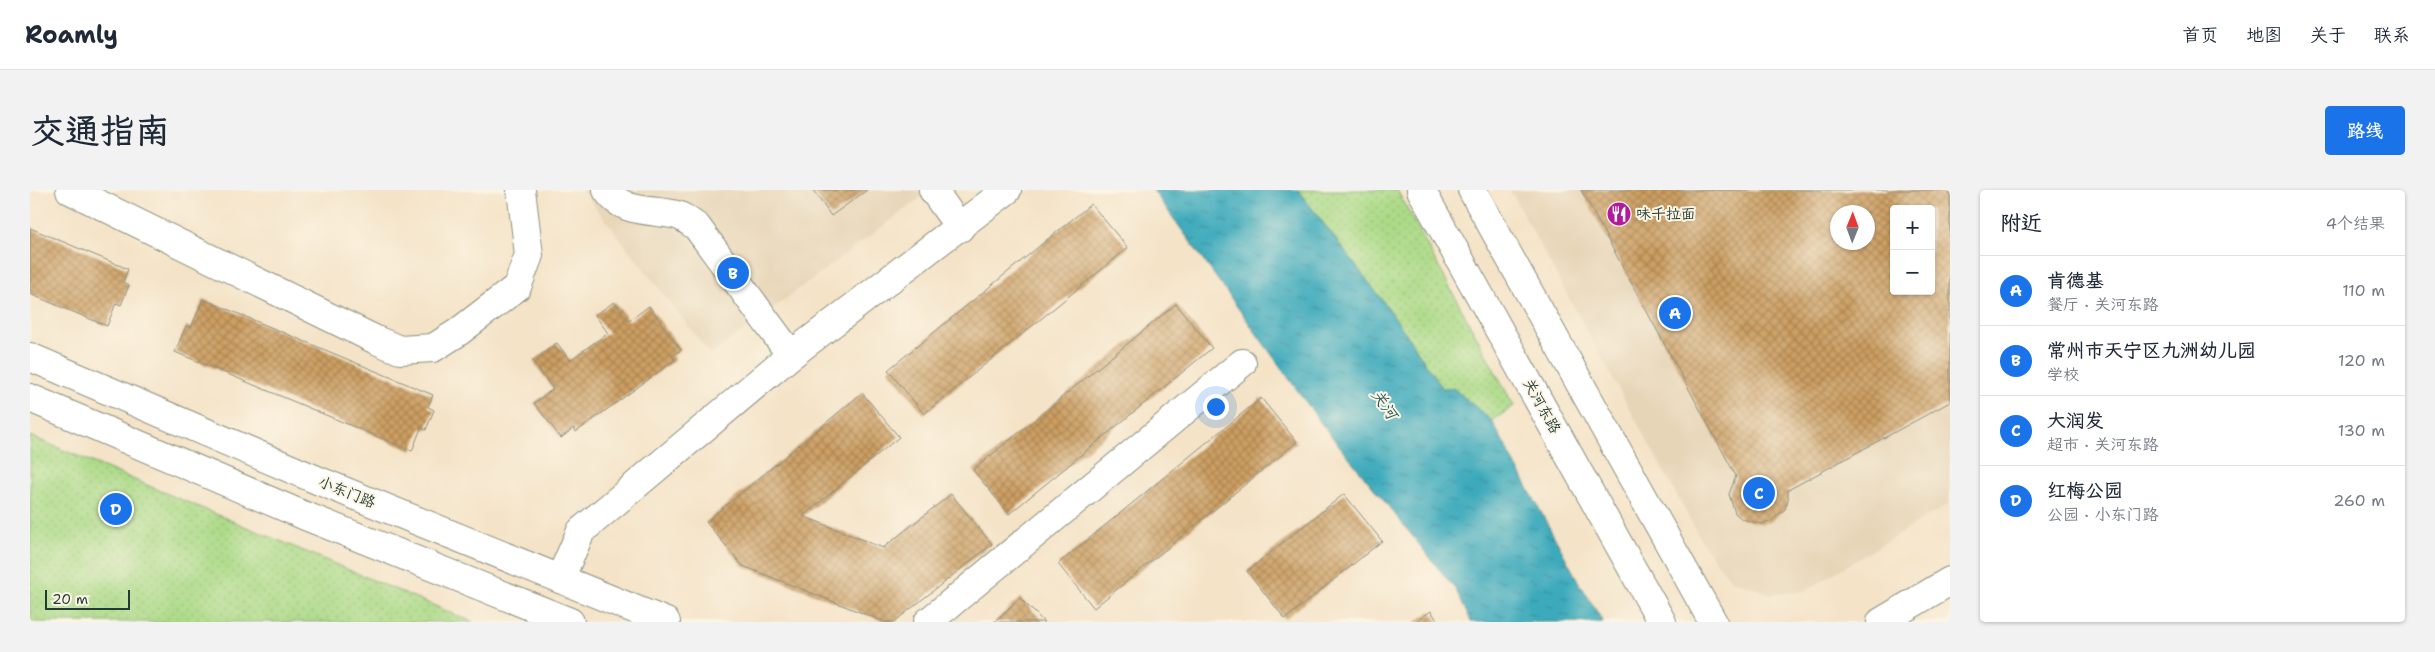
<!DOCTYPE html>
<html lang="zh">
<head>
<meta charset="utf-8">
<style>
	body { margin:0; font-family:"Shantell Sans","LXGW WenKai TC",sans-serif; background:#f2f2f3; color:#1f2937 }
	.controls { position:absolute; right:15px; top:15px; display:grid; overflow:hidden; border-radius:5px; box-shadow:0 1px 4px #0004 }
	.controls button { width:45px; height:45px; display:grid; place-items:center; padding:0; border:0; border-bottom:1px solid #e0e1e3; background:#fff; color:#1f2937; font:25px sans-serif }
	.compass { position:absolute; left:1800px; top:15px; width:45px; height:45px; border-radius:50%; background:#fff; box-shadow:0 1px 4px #0004; rotate:1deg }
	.scale { position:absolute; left:15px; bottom:12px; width:85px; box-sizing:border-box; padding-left:5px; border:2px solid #1f3d34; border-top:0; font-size:14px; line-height:18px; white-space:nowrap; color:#1f3d34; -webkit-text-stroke:4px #fcf5e5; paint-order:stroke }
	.you { position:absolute; left:1185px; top:216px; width:18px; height:18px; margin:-12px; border:4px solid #fff; border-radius:50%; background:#1a73e8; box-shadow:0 0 0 8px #1a73e833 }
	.badge { display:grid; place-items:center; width:32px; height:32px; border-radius:50%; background:#1a73e8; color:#fff; font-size:16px; font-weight:700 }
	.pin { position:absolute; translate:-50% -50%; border:2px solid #fff; box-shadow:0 1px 5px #0006 }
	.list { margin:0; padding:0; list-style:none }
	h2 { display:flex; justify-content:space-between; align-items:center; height:65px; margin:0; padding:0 20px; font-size:21px }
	h2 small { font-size:16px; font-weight:400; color:#747a83 }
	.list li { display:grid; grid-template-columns:32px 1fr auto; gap:15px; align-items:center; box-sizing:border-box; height:70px; padding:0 20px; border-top:1px solid #e0e1e3 }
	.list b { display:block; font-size:19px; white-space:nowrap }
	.list p { margin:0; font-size:16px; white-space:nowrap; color:#747a83 }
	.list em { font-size:16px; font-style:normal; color:#747a83 }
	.map { position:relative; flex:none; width:1920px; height:432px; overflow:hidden; border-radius:5px }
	header { display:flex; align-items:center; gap:30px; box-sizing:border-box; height:70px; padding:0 25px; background:#fff; border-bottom:1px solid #e0e1e3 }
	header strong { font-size:24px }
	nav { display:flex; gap:28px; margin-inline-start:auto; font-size:18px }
	.intro { display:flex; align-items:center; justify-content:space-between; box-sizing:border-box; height:120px; padding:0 30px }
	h1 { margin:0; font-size:35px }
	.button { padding:12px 22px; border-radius:5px; background:#1a73e8; color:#fff; font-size:18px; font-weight:700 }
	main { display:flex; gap:30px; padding:0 30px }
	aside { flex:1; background:#fff; border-radius:5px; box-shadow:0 1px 4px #0004 }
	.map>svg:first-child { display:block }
	.built { fill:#e7d5b7; fill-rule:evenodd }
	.park { fill:url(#park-dots); stroke:#668c5e }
	.water { fill:url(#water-ripples); stroke:#2e7478 }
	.building { fill:url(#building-cross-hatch); fill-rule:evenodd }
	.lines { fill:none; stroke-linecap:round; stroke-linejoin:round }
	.minor-casing { stroke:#8a907e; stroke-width:30 }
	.major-casing { stroke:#8a907e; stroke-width:30 }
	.minor { stroke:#fff; stroke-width:28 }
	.major { stroke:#fff; stroke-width:28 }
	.labels { text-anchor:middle; stroke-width:4; stroke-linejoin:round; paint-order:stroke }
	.poi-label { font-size:15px; fill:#1f3d34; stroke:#fcf5e5; text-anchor:start }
	.street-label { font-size:15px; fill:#1f3d34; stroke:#fcf5e5 }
	.water-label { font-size:16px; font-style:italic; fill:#285e5d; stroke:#fcf5e5 }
</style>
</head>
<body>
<header>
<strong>Roamly</strong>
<nav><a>首页</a><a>地图</a><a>关于</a><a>联系</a></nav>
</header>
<div class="intro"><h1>交通指南</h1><a class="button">路线</a></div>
<main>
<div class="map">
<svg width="1920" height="432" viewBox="0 0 1920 432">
	<defs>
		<pattern id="park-dots" width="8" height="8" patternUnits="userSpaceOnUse" patternTransform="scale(1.25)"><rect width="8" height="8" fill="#acda88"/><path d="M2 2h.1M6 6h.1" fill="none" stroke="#94bc76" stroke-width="1.8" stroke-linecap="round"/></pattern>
		<pattern id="water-ripples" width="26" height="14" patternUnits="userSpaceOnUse" patternTransform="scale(1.25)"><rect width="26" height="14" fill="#3daabc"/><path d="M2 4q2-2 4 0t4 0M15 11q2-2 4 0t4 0" fill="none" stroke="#338c9a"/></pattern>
		<pattern id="building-cross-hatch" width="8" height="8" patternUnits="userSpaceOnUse" patternTransform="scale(1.25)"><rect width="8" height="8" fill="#cd9f62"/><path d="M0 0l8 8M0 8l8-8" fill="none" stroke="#a68352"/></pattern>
	</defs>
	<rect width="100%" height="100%" fill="#fcf5e5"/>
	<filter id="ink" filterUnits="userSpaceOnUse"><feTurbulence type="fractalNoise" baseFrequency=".02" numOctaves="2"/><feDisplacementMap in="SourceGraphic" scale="10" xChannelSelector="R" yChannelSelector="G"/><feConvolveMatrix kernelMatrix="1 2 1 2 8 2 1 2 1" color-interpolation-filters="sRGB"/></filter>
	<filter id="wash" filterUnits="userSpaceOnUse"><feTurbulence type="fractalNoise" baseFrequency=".0096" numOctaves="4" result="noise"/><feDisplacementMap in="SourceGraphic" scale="20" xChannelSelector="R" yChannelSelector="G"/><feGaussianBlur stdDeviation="1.12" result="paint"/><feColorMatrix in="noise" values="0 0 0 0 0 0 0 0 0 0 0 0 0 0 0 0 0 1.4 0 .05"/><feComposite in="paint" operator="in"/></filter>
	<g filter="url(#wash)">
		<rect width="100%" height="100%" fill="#f4e3c7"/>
		<!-- built -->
		<g class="built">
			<path d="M 552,0 L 901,0 L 681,165 Z"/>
			<path d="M 1480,0 L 1920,0 L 1920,313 L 1775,401 L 1742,404 L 1701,390 L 1675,357 ZM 1864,19 L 1901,19 L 1901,101 L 1864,101 ZM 1808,22 L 1838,22 L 1838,52 L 1808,52 Z"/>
		</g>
		<!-- park -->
		<g class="park">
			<path d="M 1268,0 L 1367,0 L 1484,216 L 1462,231 L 1423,198 L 1412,198 L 1359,119 Z"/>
			<path d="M 0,246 L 443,432 L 0,432 Z"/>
		</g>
		<!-- water -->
		<path class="water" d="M 1123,0 L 1268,0 L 1359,119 L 1412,198 L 1423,198 L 1462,231 L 1546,387 L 1573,432 L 1441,432 L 1426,400 L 1291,233 Z"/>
		<g id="blocks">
			<!-- building -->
			<g class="building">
				<path d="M 783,0 L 837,0 L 801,26 Z"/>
				<path d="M 1551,0 L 1920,0 L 1920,212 L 1758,300 L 1758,309 L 1755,319 L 1740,332 L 1731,334 L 1712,329 L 1705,323 L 1699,304 L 1706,286 ZM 1864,19 L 1901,19 L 1901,101 L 1864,101 ZM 1808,22 L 1838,22 L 1838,52 L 1808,52 Z"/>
				<path d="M 1061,14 L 1098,58 L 894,224 L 858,180 Z"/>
				<path d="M 0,38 L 98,79 L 93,92 L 99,95 L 91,115 L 86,113 L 77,136 L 0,104 Z"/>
				<path d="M 173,109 L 403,205 L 398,217 L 404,220 L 396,240 L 391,238 L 382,261 L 145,162 L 156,136 L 161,138 Z"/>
				<path d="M 584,112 L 599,131 L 619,116 L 651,160 L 642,166 L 645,170 L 546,242 L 544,238 L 531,248 L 504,213 L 523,199 L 503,171 L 527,153 L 540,170 L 578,143 L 565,125 Z"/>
				<path d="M 1146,114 L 1182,158 L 979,324 L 943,280 Z"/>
				<path d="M 832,203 L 869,247 L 773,326 L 853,358 L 921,304 L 962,354 L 864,432 L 855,432 L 713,376 L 676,332 Z"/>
				<path d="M 1231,208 L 1267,252 L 1064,418 L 1028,374 Z"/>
				<path d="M 1314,304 L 1352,351 L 1255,429 L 1217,381 Z"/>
				<path d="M 990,408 L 1014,432 L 964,432 Z"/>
				<path d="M 1401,421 L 1408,432 L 1385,432 Z"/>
			</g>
		</g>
	</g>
	<g filter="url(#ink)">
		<use href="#blocks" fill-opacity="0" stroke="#8a907e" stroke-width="1"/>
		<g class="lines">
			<defs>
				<g id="minor">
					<path d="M 40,0 L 346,150 L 370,160 L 403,158 L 427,143 L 487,97 L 499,65 L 491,0"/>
					<path d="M 577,0 C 592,24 622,19 647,25 C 654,27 661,33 667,37 L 761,165"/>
					<path d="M 903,0 L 930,38"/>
					<path d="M 530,389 L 551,341 L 761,165 L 977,0"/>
					<path d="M 898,432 L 1212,173"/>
				</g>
				<g id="major">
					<path d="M 1391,0 L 1632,432"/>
					<path d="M 1442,0 L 1683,432"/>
					<path d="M 0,167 L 287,290 L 636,432"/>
					<path d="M 0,208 L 273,325 L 540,432"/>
					<path d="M 1851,432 L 1920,391"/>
				</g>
			</defs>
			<!-- minor casing -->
			<use href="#minor" class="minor-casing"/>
			<!-- major casing -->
			<use href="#major" class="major-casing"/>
			<!-- minor -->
			<use href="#minor" class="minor"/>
			<!-- major -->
			<use href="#major" class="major"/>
		</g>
	</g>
	<!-- icons -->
	<defs>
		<symbol id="restaurant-disc" viewBox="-11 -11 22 22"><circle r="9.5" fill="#b5179e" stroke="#fcf5e5"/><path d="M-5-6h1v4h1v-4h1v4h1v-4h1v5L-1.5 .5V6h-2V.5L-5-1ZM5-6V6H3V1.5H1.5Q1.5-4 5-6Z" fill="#fff"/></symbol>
	</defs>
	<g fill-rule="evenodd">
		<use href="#restaurant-disc" x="1575" y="10" width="28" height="28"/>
	</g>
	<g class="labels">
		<!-- poi labels -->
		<g class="poi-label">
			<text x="1606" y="29">味千拉面</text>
		</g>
		<!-- street labels -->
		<g class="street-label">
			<text transform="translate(1512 216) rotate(61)" y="5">关河东路</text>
			<text transform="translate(317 302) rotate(22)" y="5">小东门路</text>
		</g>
		<!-- water labels -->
		<g class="water-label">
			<text transform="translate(1355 214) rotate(55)" y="6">关河</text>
		</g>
	</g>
</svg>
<div class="controls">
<button>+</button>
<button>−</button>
</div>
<svg class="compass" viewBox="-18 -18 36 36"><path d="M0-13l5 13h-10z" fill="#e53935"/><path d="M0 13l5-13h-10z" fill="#747a83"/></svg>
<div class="scale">20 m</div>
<div class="you"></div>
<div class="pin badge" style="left:1645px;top:123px">A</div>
<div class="pin badge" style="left:703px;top:83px">B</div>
<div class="pin badge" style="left:1729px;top:303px">C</div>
<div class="pin badge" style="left:86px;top:319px">D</div>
</div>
<aside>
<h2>附近<small>4个结果</small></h2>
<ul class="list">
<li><span class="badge">A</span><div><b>肯德基</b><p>餐厅 · 关河东路</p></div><em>110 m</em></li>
<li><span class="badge">B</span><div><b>常州市天宁区九洲幼儿园</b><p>学校</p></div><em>120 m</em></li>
<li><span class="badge">C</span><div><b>大润发</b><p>超市 · 关河东路</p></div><em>130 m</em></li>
<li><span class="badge">D</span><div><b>红梅公园</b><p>公园 · 小东门路</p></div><em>260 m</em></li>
</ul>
</aside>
</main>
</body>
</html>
